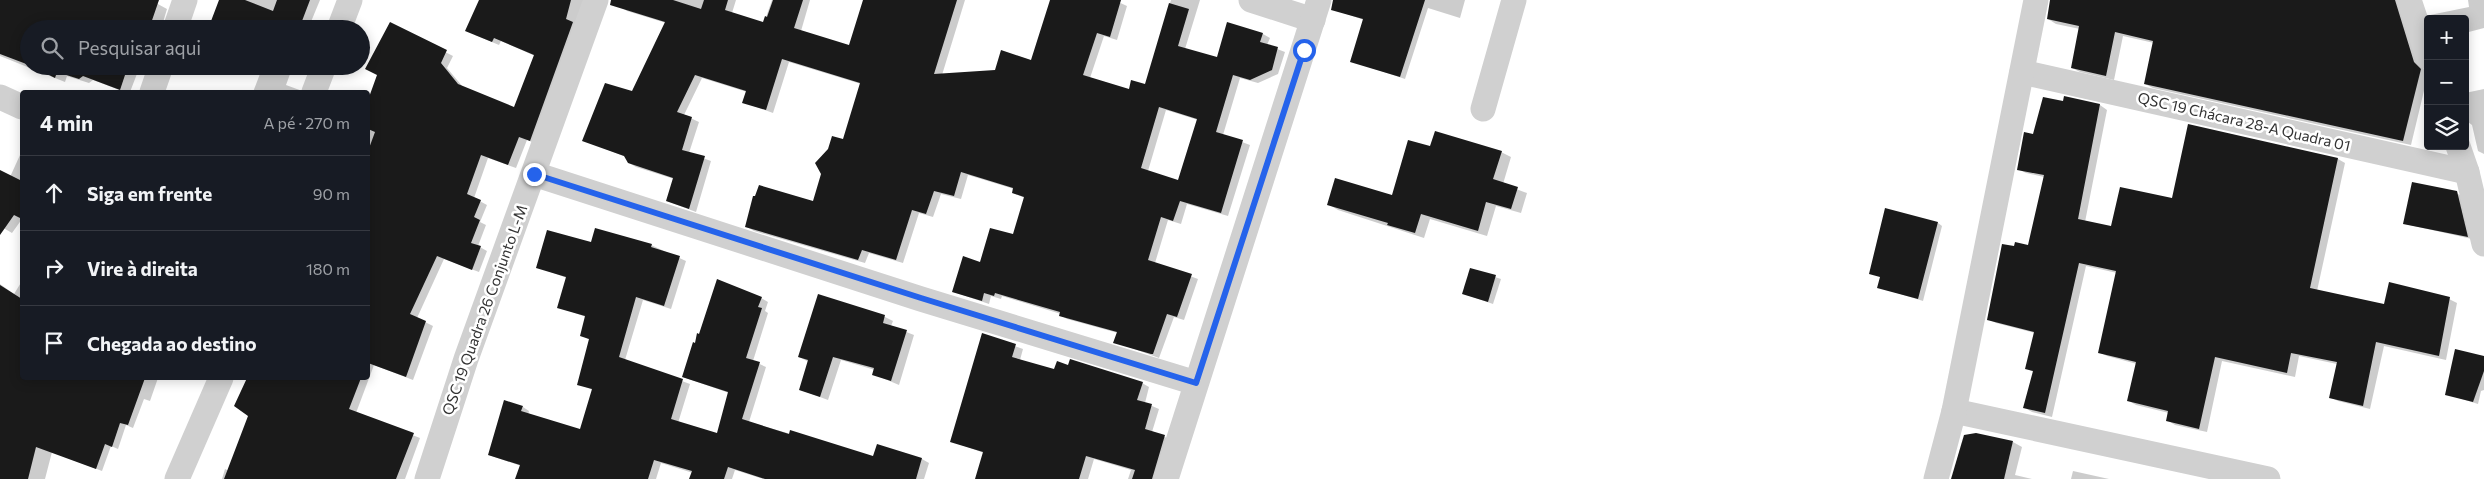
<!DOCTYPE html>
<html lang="pt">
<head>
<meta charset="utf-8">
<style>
	body { margin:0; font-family:Commissioner,sans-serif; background:#20242c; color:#f1f3f6 }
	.controls { position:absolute; right:15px; top:15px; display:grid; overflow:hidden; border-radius:5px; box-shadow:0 2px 12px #0003 }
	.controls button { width:45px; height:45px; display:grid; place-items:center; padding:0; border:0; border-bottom:1px solid #363941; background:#171b24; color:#f1f3f6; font:25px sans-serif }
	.stop { position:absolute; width:15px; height:15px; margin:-11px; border:4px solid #2563eb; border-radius:50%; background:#fff }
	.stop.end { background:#2563eb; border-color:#fff; box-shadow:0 1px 5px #0008 }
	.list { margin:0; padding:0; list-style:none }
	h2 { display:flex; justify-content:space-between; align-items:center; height:65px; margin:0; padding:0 20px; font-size:21px }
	h2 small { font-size:16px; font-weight:400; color:#9ea1a6 }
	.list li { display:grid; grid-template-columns:32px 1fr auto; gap:15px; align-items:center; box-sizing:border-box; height:75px; padding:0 20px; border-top:1px solid #363941 }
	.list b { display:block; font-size:19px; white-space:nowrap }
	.list em { font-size:16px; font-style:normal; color:#9ea1a6 }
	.icon { flex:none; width:28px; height:28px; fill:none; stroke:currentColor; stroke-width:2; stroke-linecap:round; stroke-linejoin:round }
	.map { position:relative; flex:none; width:2484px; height:479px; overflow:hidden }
	.search { position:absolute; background:#171b24; box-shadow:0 2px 12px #0003; left:20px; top:20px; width:350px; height:55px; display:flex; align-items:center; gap:12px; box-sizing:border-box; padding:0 18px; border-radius:28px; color:#9ea1a6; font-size:19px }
	.panel { position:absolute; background:#171b24; box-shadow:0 2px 12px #0003; left:20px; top:90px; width:350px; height:290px; border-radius:5px }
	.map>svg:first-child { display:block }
	.shadow { fill:#0003; fill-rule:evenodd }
	.building { fill:#1a1a1a; fill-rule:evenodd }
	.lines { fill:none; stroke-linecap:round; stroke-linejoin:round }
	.street { stroke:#d0d0d0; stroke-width:25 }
	.route { stroke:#2563eb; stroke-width:6 }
	.labels { text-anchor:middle; stroke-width:5; stroke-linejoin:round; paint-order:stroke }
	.street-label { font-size:15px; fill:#333; stroke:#fff }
</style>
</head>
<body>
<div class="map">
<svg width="2484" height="479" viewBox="0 0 2484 479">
	<rect width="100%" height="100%" fill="#fff"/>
	<!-- shadow -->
	<g class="shadow">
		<path d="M 0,0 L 158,0 L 156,3 L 167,9 L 161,29 L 29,29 L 29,66 L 140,66 L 130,92 L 125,92 L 93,80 L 89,83 L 67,76 L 65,82 L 0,56 Z"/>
		<path d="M 220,0 L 320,0 L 308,29 Z"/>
		<path d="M 481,0 L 584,0 L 537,144 L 527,140 L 516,168 L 488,158 L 474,198 L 487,205 L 480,222 L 486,225 L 478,246 L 487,251 L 479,272 L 444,259 L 417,318 L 433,326 L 413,380 L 374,365 L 356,413 L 420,438 L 405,479 L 222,479 L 225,469 L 229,471 L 250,415 L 235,405 L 248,378 L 368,378 L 368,113 L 464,150 L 390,24 L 453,56 L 447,68 L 463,87 L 514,109 L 535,56 L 501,41 L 499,45 L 475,35 Z"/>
		<path d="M 623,0 L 736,0 L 732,13 L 764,23 L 772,0 L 810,0 L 801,31 L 850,47 L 864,0 L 965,0 L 942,75 L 996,71 L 1032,61 L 1051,0 L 1114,0 L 1127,6 L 1117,40 L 1104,36 L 1090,78 L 1130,90 L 1145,86 L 1171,0 L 1200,0 L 1185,49 L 1218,58 L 1228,24 L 1263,34 L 1270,38 L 1267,45 L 1285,52 L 1278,74 L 1258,83 L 1240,78 L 1223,135 L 1250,145 L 1228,216 L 1187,204 L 1181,224 L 1168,220 L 1155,263 L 1198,279 L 1184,320 L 1174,317 L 1159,358 L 1115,342 L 1118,333 L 1067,319 L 1060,315 L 1061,314 L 1002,296 L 1001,299 L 991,296 L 989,304 L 954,292 L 981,263 L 1014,236 L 1025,198 L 1013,193 L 1014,189 L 968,175 L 961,199 L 941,194 L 933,217 L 919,213 L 903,263 L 869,253 L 865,263 L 754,231 L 747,227 L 814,202 L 844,141 L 861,84 L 789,62 L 773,113 L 743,102 L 747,92 L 702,78 L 684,115 L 699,122 L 689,153 L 711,161 L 696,212 L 667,201 L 674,179 L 636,167 L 629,163 L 626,157 L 583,140 L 632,93 L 666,23 L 627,11 L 621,7 ZM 1166,110 L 1198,120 L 1179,182 L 1148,171 Z"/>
		<path d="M 1348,0 L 1465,0 L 1460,18 L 1428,8 L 1405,79 L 1351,61 L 1364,20 L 1344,13 Z"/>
		<path d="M 2051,0 L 2404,0 L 2403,10 L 2423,68 L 2428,74 L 2411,145 L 2153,88 L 2145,84 L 2154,43 L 2123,36 L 2114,80 L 2080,72 L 2072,68 L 2080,29 L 2056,24 L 2048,19 Z"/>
		<path d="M 2468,0 L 2484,0 L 2484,28 L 2465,33 L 2465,19 L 2432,19 L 2430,15 L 2469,7 Z"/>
		<path d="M 263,66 L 293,66 L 286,85 L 305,92 L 253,92 Z"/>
		<path d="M 2484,89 L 2484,154 L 2478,151 L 2472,125 L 2468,122 L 2465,111 L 2465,93 Z"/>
		<path d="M 2064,103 L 2100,105 L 2107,110 L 2085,222 L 2112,228 L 2173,199 L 2189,126 L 2338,159 L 2345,163 L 2317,291 L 2385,306 L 2449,299 L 2457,303 L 2446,360 L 2384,346 L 2370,409 L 2338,401 L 2330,397 L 2337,364 L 2299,356 L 2295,377 L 2222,361 L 2207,432 L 2175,425 L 2167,420 L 2169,413 L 2136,405 L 2129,401 L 2137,364 L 2107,356 L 2099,352 L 2117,273 L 2086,266 L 2052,417 L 2032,412 L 2025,408 L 2034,372 L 2027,369 L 2035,333 L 1996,323 L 1988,319 L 2015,248 L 2029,247 L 2044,177 L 2026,173 L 2018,169 L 2034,136 Z"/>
		<path d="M 1431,148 L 1501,152 L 1511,157 L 1503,184 L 1527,193 L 1521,213 L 1496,206 L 1487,236 L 1430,219 L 1424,238 L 1338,210 L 1328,204 L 1393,197 Z"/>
		<path d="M 20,155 L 22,156 L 22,219 L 12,233 L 0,226 L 0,178 L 10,177 Z"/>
		<path d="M 2456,193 L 2462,196 L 2472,239 L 2405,224 Z"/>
		<path d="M 1938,223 L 1942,226 L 1923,301 L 1878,287 Z"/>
		<path d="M 592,244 L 651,245 L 686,261 L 671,309 L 643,300 L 625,360 L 690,384 L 678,423 L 718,434 L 729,393 L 683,377 L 696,344 L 761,298 L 768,302 L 765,311 L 768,313 L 753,361 L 766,367 L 749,422 L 874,458 L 877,446 L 922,459 L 929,463 L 924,479 L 763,479 L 735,470 L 732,479 L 691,479 L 693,473 L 661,463 L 656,479 L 518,479 L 521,466 L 489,455 L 523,407 L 529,411 L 528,415 L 581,430 L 593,390 L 578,384 L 590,340 L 581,335 L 586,317 L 559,307 L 567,278 L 537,267 Z"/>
		<path d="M 1471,269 L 1501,279 L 1493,304 L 1464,294 Z"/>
		<path d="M 22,281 L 22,378 L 158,378 L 150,401 L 144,399 L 133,428 L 126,425 L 118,449 L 111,446 L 102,471 L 52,452 L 45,479 L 0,479 L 0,284 L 14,294 Z"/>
		<path d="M 819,296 L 885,317 L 893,321 L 891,326 L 914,335 L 899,385 L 873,374 L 875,370 L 841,360 L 828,400 L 801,390 L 809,362 L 799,357 Z"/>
		<path d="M 983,335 L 1023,349 L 1020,360 L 1055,371 L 1142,383 L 1149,387 L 1145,403 L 1159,409 L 1152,432 L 1172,440 L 1161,479 L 1128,479 L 1131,470 L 1094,459 L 1088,479 L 976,479 L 984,453 L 951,441 Z"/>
		<path d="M 2484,357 L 2484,390 L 2481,391 L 2478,404 L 2446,394 Z"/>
		<path d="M 2013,442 L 2022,447 L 2015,475 L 2032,479 L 1952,479 Z"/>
		<path d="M 2073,471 L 2109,479 L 2071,479 Z"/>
	</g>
	<!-- building -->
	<g class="building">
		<path d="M 0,0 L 159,0 L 149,29 L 29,29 L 29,65 L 0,54 Z"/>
		<path d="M 219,0 L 245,0 L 273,11 L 277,0 L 310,0 L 302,21 L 316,27 L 316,29 L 208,29 Z"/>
		<path d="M 479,0 L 571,0 L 566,19 L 573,22 L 530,141 L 519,137 L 508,165 L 481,155 L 467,194 L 481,200 L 474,217 L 480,220 L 471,243 L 481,246 L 472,270 L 437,256 L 410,314 L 426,321 L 406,377 L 368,363 L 368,151 L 375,132 L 368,129 L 368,100 L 377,75 L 365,69 L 390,22 L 447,50 L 441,63 L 458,84 L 514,107 L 534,55 L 494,38 L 492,42 L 465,31 Z"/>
		<path d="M 611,0 L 673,0 L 701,9 L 704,0 L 728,0 L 725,10 L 763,22 L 765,16 L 767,17 L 773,0 L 803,0 L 794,28 L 849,45 L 863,0 L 957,0 L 934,74 L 995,70 L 1001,50 L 1031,60 L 1050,0 L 1121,0 L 1110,37 L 1097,33 L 1083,75 L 1129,89 L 1131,80 L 1145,84 L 1169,3 L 1189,9 L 1178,46 L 1217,57 L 1227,22 L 1263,33 L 1260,42 L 1278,47 L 1272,70 L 1250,80 L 1233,75 L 1216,132 L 1243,140 L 1221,213 L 1180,201 L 1173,221 L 1161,217 L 1148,260 L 1192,274 L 1177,317 L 1167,314 L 1153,354 L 1151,354 L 1113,343 L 1117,332 L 1059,316 L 1060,312 L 995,293 L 994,296 L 984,293 L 982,301 L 952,292 L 963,256 L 980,262 L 990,228 L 1013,234 L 1024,197 L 1012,193 L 1013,188 L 961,172 L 954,196 L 934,191 L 926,214 L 912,210 L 896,260 L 862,250 L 858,260 L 745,227 L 753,196 L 755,196 L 759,185 L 813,201 L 821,174 L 815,163 L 828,149 L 832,136 L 843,139 L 860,83 L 782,59 L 766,110 L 742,103 L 746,91 L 695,75 L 677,112 L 692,117 L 682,150 L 705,156 L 689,209 L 666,201 L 673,178 L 628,163 L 624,156 L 582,141 L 605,83 L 632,91 L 665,22 L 610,5 ZM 1159,107 L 1197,119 L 1178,180 L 1141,168 Z"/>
		<path d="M 1333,0 L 1425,0 L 1400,77 L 1350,62 L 1363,19 L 1331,10 Z"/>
		<path d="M 2050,0 L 2395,0 L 2414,62 L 2421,69 L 2403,141 L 2144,84 L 2153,41 L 2115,32 L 2106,76 L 2071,68 L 2079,26 L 2047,19 Z"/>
		<path d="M 31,66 L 125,66 L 127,69 L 120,90 L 83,76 L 79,79 L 57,72 L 55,78 Z"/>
		<path d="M 2064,96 L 2100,104 L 2078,219 L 2111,226 L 2120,187 L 2172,198 L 2188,124 L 2338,158 L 2310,288 L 2384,304 L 2389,282 L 2450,297 L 2439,356 L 2376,342 L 2363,406 L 2329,398 L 2337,362 L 2291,353 L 2287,373 L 2215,357 L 2199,429 L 2166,421 L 2168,411 L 2127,401 L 2136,362 L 2098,353 L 2116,271 L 2079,263 L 2045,413 L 2023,408 L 2033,371 L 2025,369 L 2034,332 L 1987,320 L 2002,244 L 2014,246 L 2015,242 L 2028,245 L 2044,175 L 2017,170 L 2024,132 L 2033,134 L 2043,97 L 2063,101 Z"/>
		<path d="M 1435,131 L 1502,151 L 1493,179 L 1518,187 L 1511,209 L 1486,202 L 1478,231 L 1421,214 L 1415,233 L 1387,225 L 1388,223 L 1327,205 L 1335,178 L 1392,195 L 1408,140 L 1430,146 Z"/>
		<path d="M 0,170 L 22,181 L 22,219 L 14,215 L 0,235 Z"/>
		<path d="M 2412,182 L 2457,191 L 2468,237 L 2403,224 Z"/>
		<path d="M 1885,208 L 1938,222 L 1918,299 L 1877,288 L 1880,277 L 1869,274 Z"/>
		<path d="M 595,228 L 652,244 L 651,247 L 680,256 L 664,306 L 636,297 L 619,357 L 683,379 L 671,419 L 717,433 L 728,392 L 682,377 L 693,342 L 695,343 L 697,333 L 699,334 L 717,279 L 762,297 L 758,307 L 762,308 L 746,358 L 760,362 L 742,419 L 789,434 L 790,430 L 873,456 L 877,444 L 922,458 L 916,479 L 765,479 L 728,467 L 724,479 L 689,479 L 692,471 L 654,460 L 648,479 L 515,479 L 520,465 L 488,455 L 504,400 L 523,406 L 521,411 L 580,429 L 592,389 L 577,385 L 589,339 L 580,336 L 585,316 L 557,308 L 566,277 L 536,268 L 547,230 L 591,242 Z"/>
		<path d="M 1470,268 L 1496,275 L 1488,302 L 1462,294 Z"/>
		<path d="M 0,285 L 22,299 L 22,378 L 145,378 L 128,425 L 120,423 L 112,447 L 105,444 L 96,469 L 36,447 L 28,479 L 0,479 Z"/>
		<path d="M 818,294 L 885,315 L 883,323 L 907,330 L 891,381 L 872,375 L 874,368 L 833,357 L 820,397 L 799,390 L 808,360 L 798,357 Z"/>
		<path d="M 982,333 L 1016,344 L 1012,357 L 1054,369 L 1057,361 L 1068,365 L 1070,359 L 1143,382 L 1137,400 L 1152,404 L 1145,429 L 1165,435 L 1152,479 L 1132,479 L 1135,470 L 1086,456 L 1079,479 L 975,479 L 983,452 L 950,442 Z"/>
		<path d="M 2455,349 L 2484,356 L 2484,371 L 2473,402 L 2445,395 Z"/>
		<path d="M 247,378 L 361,378 L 349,409 L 414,433 L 396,479 L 224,479 L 248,416 L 234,406 Z"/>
		<path d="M 1976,433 L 2013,441 L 2004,479 L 1951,479 L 1964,435 Z"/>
	</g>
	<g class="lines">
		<!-- street -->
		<g class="street">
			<path d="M 1251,0 L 1313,20"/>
			<path d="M 2409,0 L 2428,57"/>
			<path d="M 175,29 L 185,0"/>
			<path d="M 339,29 L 350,0"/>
			<path d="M 2022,72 L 2467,172"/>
			<path d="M 152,92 L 161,66"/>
			<path d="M 314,92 L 324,66"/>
			<path d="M 0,97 L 22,107"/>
			<path d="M 1483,109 L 1514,0"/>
			<path d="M 2458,146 L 2467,172 L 2484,244"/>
			<path d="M 534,174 L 921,299 L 1196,383"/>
			<path d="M 1954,411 L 2268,479"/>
			<path d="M 177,479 L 221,378"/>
			<path d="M 427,479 L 466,359 L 596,0"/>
			<path d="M 1166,479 L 1319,0"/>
			<path d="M 1936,479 L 1954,411 L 2036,0"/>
		</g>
	</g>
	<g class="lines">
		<!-- route -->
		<path class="route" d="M 534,174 L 921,298 L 1196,383 L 1304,50"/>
	</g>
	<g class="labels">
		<!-- street labels -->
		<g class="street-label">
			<text transform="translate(2244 122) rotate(13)" y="5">QSC 19 Chácara 28-A Quadra 01</text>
			<text transform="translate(485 310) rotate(-70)" y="5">QSC 19 Quadra 26 Conjunto L-M</text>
		</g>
	</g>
</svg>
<div class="controls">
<button>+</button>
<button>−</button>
<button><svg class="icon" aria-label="layers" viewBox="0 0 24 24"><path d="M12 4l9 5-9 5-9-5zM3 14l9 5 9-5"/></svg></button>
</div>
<div class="stop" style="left:1304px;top:50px"></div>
<div class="stop end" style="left:534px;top:174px"></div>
<div class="search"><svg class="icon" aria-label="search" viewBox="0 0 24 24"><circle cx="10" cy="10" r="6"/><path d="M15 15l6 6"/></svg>Pesquisar aqui</div>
<section class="panel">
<h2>4 min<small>A pé · 270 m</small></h2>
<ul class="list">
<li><svg class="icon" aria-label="ahead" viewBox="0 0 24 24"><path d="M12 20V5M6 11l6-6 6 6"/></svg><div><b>Siga em frente</b></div><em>90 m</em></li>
<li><svg class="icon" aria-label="right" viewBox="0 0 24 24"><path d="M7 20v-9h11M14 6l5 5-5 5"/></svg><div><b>Vire à direita</b></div><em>180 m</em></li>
<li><svg class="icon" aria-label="arrive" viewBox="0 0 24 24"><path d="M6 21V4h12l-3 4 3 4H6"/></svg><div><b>Chegada ao destino</b></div></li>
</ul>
</section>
</div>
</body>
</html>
